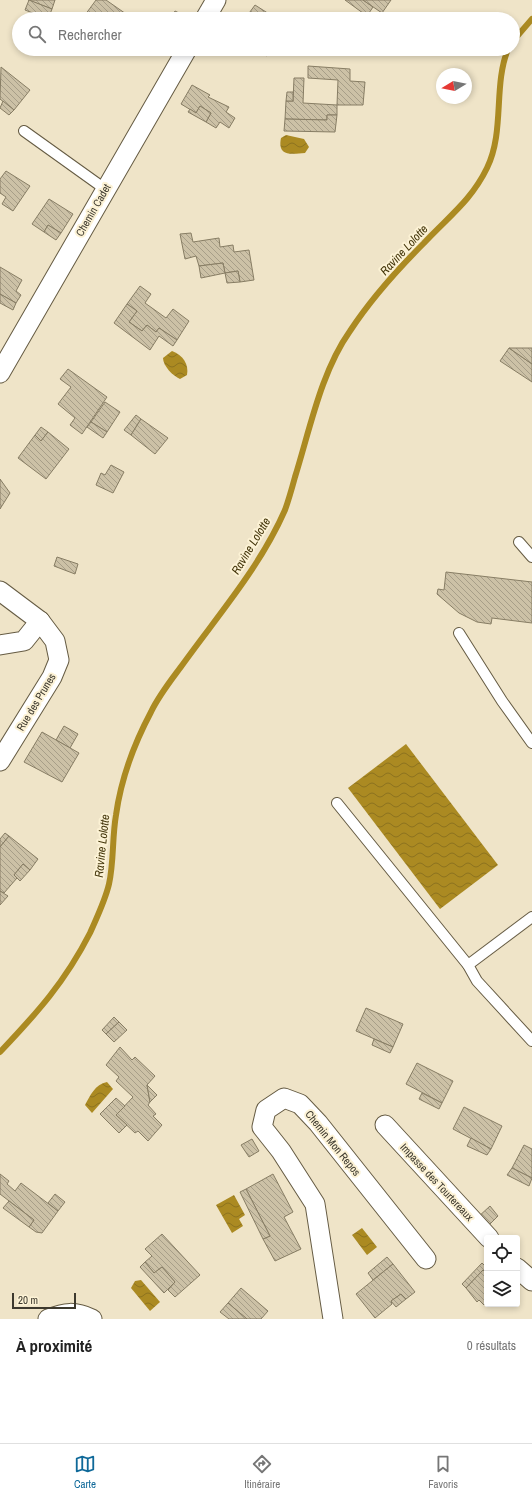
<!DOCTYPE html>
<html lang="fr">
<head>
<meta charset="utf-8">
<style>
	body { margin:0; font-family:"Archivo Narrow",sans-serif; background:#f6f6f6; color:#222 }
	.controls { position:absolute; right:12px; bottom:12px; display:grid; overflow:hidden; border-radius:4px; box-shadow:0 2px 6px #0003 }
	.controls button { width:36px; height:36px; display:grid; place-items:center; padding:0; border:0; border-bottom:1px solid #e0e0e0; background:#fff; color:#222; font:20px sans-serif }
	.compass { position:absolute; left:436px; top:68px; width:36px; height:36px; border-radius:50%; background:#fff; box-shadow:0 2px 6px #0003; rotate:260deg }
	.scale { position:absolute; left:12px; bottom:10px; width:64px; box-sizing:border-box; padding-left:4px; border:2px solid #3d392e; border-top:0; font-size:11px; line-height:14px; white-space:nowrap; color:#3d392e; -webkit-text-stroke:3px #fcf2d5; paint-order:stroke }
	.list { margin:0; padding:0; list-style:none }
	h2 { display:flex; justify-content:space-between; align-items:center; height:52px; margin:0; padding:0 16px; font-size:17px }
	h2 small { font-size:13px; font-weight:400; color:#767676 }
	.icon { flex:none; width:22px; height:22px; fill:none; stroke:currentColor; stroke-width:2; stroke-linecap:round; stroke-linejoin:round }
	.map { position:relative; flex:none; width:532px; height:1319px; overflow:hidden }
	.search { position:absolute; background:#fff; box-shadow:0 2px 6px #0003; left:12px; right:12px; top:12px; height:44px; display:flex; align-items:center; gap:10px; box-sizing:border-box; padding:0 14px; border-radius:22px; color:#767676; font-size:15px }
	.sheet { height:124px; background:#fff }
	nav { display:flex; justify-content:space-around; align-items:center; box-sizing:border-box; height:56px; border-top:1px solid #e0e0e0; background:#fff; font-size:11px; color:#767676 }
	nav a { display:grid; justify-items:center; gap:2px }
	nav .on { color:#0f6999 }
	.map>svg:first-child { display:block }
	.water { fill:url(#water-waves) }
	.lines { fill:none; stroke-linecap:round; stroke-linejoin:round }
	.stream { stroke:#ab8a22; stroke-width:6 }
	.building { fill:url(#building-back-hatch); stroke:#877d64 }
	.service-casing { stroke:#655b43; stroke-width:12 }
	.minor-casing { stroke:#655b43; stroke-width:21 }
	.service { stroke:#fff; stroke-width:10 }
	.minor { stroke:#fff; stroke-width:19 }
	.labels { text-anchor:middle; stroke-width:4; stroke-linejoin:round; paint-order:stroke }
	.street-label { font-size:11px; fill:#3d392e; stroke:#fcf2d5 }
	.water-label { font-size:12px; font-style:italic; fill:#43350a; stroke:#fcf2d5 }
</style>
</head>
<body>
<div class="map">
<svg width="532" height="1319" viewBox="0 0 532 1319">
	<defs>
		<pattern id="water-waves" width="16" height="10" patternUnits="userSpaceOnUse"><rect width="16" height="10" fill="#ab8a22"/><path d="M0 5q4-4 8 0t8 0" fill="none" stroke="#8c721e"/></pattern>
		<pattern id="building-back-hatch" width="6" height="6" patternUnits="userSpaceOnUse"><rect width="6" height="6" fill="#ccc1a6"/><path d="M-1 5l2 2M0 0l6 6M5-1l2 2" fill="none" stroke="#a79e88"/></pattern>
	</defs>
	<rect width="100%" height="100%" fill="#efe4c8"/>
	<!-- water -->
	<g class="water">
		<path d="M 286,135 L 304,139 L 309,147 L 305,153 C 292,154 277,157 281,138 Z"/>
		<path d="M 172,351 C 183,355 189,364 187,375 L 180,379 C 173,376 163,366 163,358 Z"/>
		<path d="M 406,744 L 498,865 L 440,909 L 348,788 Z"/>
		<path d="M 107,1082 L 113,1089 L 92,1113 L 85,1105 C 90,1096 95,1084 107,1082 Z"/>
		<path d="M 234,1195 L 245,1215 L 239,1219 L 243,1226 L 232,1233 L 216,1205 Z"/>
		<path d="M 362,1228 L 377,1247 L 367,1255 L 352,1235 Z"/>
		<path d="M 141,1280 L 160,1302 L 150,1311 L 131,1288 L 135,1281 Z"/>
	</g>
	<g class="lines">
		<!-- stream -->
		<g class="stream">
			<path d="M 513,41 L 532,19"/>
			<path d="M 0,1052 C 37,1013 65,982 90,933 C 97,917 105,901 109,884 C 114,862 112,838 116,815 C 121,779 134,744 151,712 C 159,695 172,679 183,664 C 219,614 260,567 285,510 C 289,499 292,488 295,477 C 310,429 321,372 350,331 C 371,299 397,270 424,243 C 448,217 471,201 487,168 C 505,131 493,86 508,49"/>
		</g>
	</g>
	<!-- building -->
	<g class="building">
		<path d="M 28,0 L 55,0 L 52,9 Z"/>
		<path d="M 29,0 L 52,9 L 48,19 L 25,10 Z"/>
		<path d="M 96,0 L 106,0 L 129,16 L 127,19 L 90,19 L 85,15 Z"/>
		<path d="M 345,0 L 363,0 L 373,7 L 367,16 Z"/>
		<path d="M 363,0 L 391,0 L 382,13 Z"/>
		<path d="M 255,5 L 277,19 L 252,19 L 247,16 Z"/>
		<path d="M 175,11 L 191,19 L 170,19 Z"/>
		<path d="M 257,49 L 272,49 L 267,56 Z"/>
		<path d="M 308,66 L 350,69 L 350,81 L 365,82 L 363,105 L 337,105 L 338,80 L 308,78 Z"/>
		<path d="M 1,67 L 30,90 L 14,110 L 0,99 Z"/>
		<path d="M 294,78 L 304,78 L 303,103 L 337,105 L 337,115 L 327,115 L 327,120 L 285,119 L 286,101 L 293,101 Z"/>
		<path d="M 192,85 L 210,95 L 208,97 L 229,107 L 226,112 L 235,118 L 229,128 L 220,122 L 216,128 L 206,122 L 211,113 L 200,106 L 196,113 L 181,104 Z"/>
		<path d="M 287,92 L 293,92 L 293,101 L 286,101 Z"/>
		<path d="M 3,101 L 14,110 L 9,115 L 0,108 Z"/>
		<path d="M 200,106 L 211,113 L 206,122 L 188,112 L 190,109 L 196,113 Z"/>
		<path d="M 327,115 L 337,115 L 335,132 L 284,131 L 285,119 L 327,120 Z"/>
		<path d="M 6,171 L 30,186 L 13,211 L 2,204 L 6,197 L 0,193 L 0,179 Z"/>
		<path d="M 49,199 L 73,214 L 61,233 L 48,225 L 44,232 L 32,224 Z"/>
		<path d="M 48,225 L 61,233 L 56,240 L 44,232 Z"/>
		<path d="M 191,233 L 193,242 L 219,238 L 220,247 L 233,245 L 234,252 L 249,250 L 254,280 L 240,282 L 238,271 L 225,273 L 223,263 L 199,266 L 196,256 L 185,259 L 180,234 Z"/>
		<path d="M 223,263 L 225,273 L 201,278 L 199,266 Z"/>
		<path d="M 0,267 L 22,280 L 16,291 L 21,295 L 16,303 L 0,294 Z"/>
		<path d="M 238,271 L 240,282 L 227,283 L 225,273 Z"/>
		<path d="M 140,286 L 151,294 L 145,303 L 166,318 L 173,309 L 189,321 L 177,340 L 159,328 L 156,332 L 147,325 L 142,331 L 129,322 L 137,311 L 127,304 Z"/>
		<path d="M 0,294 L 16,303 L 13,310 L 0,303 Z"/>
		<path d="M 127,304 L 137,311 L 129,322 L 142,331 L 147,325 L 156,332 L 159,328 L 177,340 L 173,346 L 159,336 L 150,350 L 114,323 Z"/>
		<path d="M 509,348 L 532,364 L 532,382 L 500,361 Z"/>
		<path d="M 509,348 L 532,348 L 532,364 Z"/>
		<path d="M 68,369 L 107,397 L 82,434 L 70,425 L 75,418 L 58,404 L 71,387 L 60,379 Z"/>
		<path d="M 105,402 L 120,412 L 107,432 L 91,422 Z"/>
		<path d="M 136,415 L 141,419 L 131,435 L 124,430 Z"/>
		<path d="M 141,419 L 168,438 L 155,454 L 131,435 Z"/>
		<path d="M 91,422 L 107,432 L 103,438 L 87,427 Z"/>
		<path d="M 41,427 L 48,432 L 41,441 L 35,435 Z"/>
		<path d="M 48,432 L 69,449 L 46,479 L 18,458 L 35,435 L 41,441 Z"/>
		<path d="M 111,465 L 124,472 L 113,493 L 96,485 L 101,473 L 105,475 Z"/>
		<path d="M 0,479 L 10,493 L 0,509 Z"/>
		<path d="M 57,557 L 78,564 L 75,574 L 54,566 Z"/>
		<path d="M 446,572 L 532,582 L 532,623 L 492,618 L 491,624 L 477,622 L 459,613 L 437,594 L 438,589 L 444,590 Z"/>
		<path d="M 64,726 L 78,734 L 70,748 L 56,740 Z"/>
		<path d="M 42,732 L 79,753 L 62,782 L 24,762 Z"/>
		<path d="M 5,833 L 9,836 L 0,847 L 0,839 Z"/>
		<path d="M 9,836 L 38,859 L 30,870 L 23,864 L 14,875 L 17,878 L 4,893 L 0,891 L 0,847 Z"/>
		<path d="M 23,864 L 30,870 L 20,881 L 14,875 Z"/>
		<path d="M 0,891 L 8,896 L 0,905 Z"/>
		<path d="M 366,1008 L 403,1024 L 393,1047 L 356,1031 Z"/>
		<path d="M 114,1017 L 119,1022 L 106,1034 L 102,1030 Z"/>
		<path d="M 119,1022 L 127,1030 L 114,1042 L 106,1034 Z"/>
		<path d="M 374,1039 L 393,1047 L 390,1053 L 372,1045 Z"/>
		<path d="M 120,1047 L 132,1060 L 135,1057 L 155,1076 L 147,1085 L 150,1102 L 148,1105 L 156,1114 L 153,1116 L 162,1125 L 148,1141 L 138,1131 L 135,1133 L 116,1115 L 133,1097 L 116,1081 L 119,1077 L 106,1065 Z"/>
		<path d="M 417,1063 L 453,1081 L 442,1103 L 406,1084 Z"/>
		<path d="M 147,1085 L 157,1095 L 150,1102 Z"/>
		<path d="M 422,1093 L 442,1103 L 439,1109 L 419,1099 Z"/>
		<path d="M 116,1098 L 125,1106 L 116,1115 L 127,1125 L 119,1133 L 100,1114 Z"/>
		<path d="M 464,1107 L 502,1126 L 491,1149 L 453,1129 Z"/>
		<path d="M 471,1138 L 491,1149 L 487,1155 L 467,1146 Z"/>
		<path d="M 252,1139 L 259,1151 L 249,1157 L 241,1145 Z"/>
		<path d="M 524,1145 L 532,1149 L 532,1178 L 512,1168 Z"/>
		<path d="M 512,1168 L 532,1178 L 529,1186 L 507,1175 Z"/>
		<path d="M 0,1174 L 9,1181 L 7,1184 L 15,1191 L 21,1183 L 58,1211 L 42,1233 L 36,1232 L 29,1227 L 34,1220 L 0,1194 Z"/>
		<path d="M 273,1174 L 293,1212 L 284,1217 L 301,1249 L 275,1261 L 263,1239 L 270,1236 L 246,1189 Z"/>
		<path d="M 246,1189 L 270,1236 L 263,1239 L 240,1192 Z"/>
		<path d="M 55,1194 L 65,1202 L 58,1211 L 48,1203 Z"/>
		<path d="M 9,1201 L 34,1220 L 29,1227 L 3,1208 Z"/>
		<path d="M 490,1206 L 498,1216 L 486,1228 L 477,1218 Z"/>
		<path d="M 162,1234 L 200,1275 L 175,1297 L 168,1290 L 175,1282 L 162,1267 L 154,1273 L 145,1262 L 152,1256 L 145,1249 Z"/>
		<path d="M 387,1257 L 393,1264 L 373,1280 L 368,1273 Z"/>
		<path d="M 145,1262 L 154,1273 L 162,1267 L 175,1282 L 164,1293 L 140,1267 Z"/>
		<path d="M 482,1263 L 487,1268 L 487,1274 L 483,1270 L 466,1288 L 462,1284 Z"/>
		<path d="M 393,1264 L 415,1292 L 406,1299 L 401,1294 L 391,1301 L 392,1304 L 375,1318 L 356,1294 Z"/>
		<path d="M 483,1270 L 487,1274 L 487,1302 L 484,1305 L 479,1300 L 477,1302 L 466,1288 Z"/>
		<path d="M 241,1288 L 268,1311 L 261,1319 L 247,1319 L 228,1303 Z"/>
		<path d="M 401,1294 L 406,1299 L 396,1307 L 391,1301 Z"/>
		<path d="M 228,1303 L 247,1319 L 229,1319 L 220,1312 Z"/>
	</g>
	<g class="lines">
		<defs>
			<g id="service">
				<path d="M 24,131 L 105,189"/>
				<path d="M 519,542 L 532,557"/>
				<path d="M 459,633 L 502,701 L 532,743"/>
				<path d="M 337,803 L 468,965 L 477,981 L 532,1041"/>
				<path d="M 468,965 L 532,917"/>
			</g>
			<g id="minor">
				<path d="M 205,19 L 216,0"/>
				<path d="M 0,373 L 187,49"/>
				<path d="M 0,591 L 40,621 L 55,641 L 59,660 L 52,677 L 0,761"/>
				<path d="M 0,645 L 24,641 L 40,621"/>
				<path d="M 385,1125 L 489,1238"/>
				<path d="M 517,1268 L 532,1281"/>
				<path d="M 48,1319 C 65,1312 75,1311 92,1319"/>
				<path d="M 333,1319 L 315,1204 L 281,1151 L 262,1127 L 266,1110 L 284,1098 L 300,1104 L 318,1123 L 426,1259"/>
			</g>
		</defs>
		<!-- service casing -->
		<use href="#service" class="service-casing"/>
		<!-- minor casing -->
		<use href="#minor" class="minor-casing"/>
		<!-- service -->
		<use href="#service" class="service"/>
		<!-- minor -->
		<use href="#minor" class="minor"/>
	</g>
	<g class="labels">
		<!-- street labels -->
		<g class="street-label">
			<text transform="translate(93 210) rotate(-60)" y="4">Chemin Cadet</text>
			<text transform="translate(36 702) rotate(-59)" y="4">Rue des Prunes</text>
			<text transform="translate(333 1143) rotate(51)" y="4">Chemin Mon Repos</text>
			<text transform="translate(437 1182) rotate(47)" y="4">Impasse des Tourtereaux</text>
		</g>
		<!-- water labels -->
		<g class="water-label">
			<text transform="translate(404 250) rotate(-47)" y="4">Ravine Lolotte</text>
			<text transform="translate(251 546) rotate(-59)" y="4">Ravine Lolotte</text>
			<text transform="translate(102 846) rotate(-84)" y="4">Ravine Lolotte</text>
		</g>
	</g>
</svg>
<div class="controls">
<button><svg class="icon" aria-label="locate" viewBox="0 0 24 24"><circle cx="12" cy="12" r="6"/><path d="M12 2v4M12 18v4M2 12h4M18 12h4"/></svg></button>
<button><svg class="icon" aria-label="layers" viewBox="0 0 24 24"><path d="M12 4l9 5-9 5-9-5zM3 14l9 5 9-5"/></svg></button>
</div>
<svg class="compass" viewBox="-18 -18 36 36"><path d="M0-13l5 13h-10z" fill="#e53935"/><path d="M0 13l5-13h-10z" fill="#767676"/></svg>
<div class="scale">20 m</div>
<div class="search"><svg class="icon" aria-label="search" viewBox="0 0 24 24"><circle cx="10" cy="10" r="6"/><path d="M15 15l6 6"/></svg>Rechercher</div>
</div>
<section class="sheet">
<h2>À proximité<small>0 résultats</small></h2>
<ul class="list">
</ul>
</section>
<nav>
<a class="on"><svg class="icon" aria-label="map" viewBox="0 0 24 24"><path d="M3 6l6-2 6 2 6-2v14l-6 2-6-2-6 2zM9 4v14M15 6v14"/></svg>Carte</a>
<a><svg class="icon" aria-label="directions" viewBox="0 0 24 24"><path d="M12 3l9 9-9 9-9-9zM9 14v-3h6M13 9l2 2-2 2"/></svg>Itinéraire</a>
<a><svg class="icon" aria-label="saved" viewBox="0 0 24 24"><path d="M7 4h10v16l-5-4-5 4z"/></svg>Favoris</a>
</nav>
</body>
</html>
